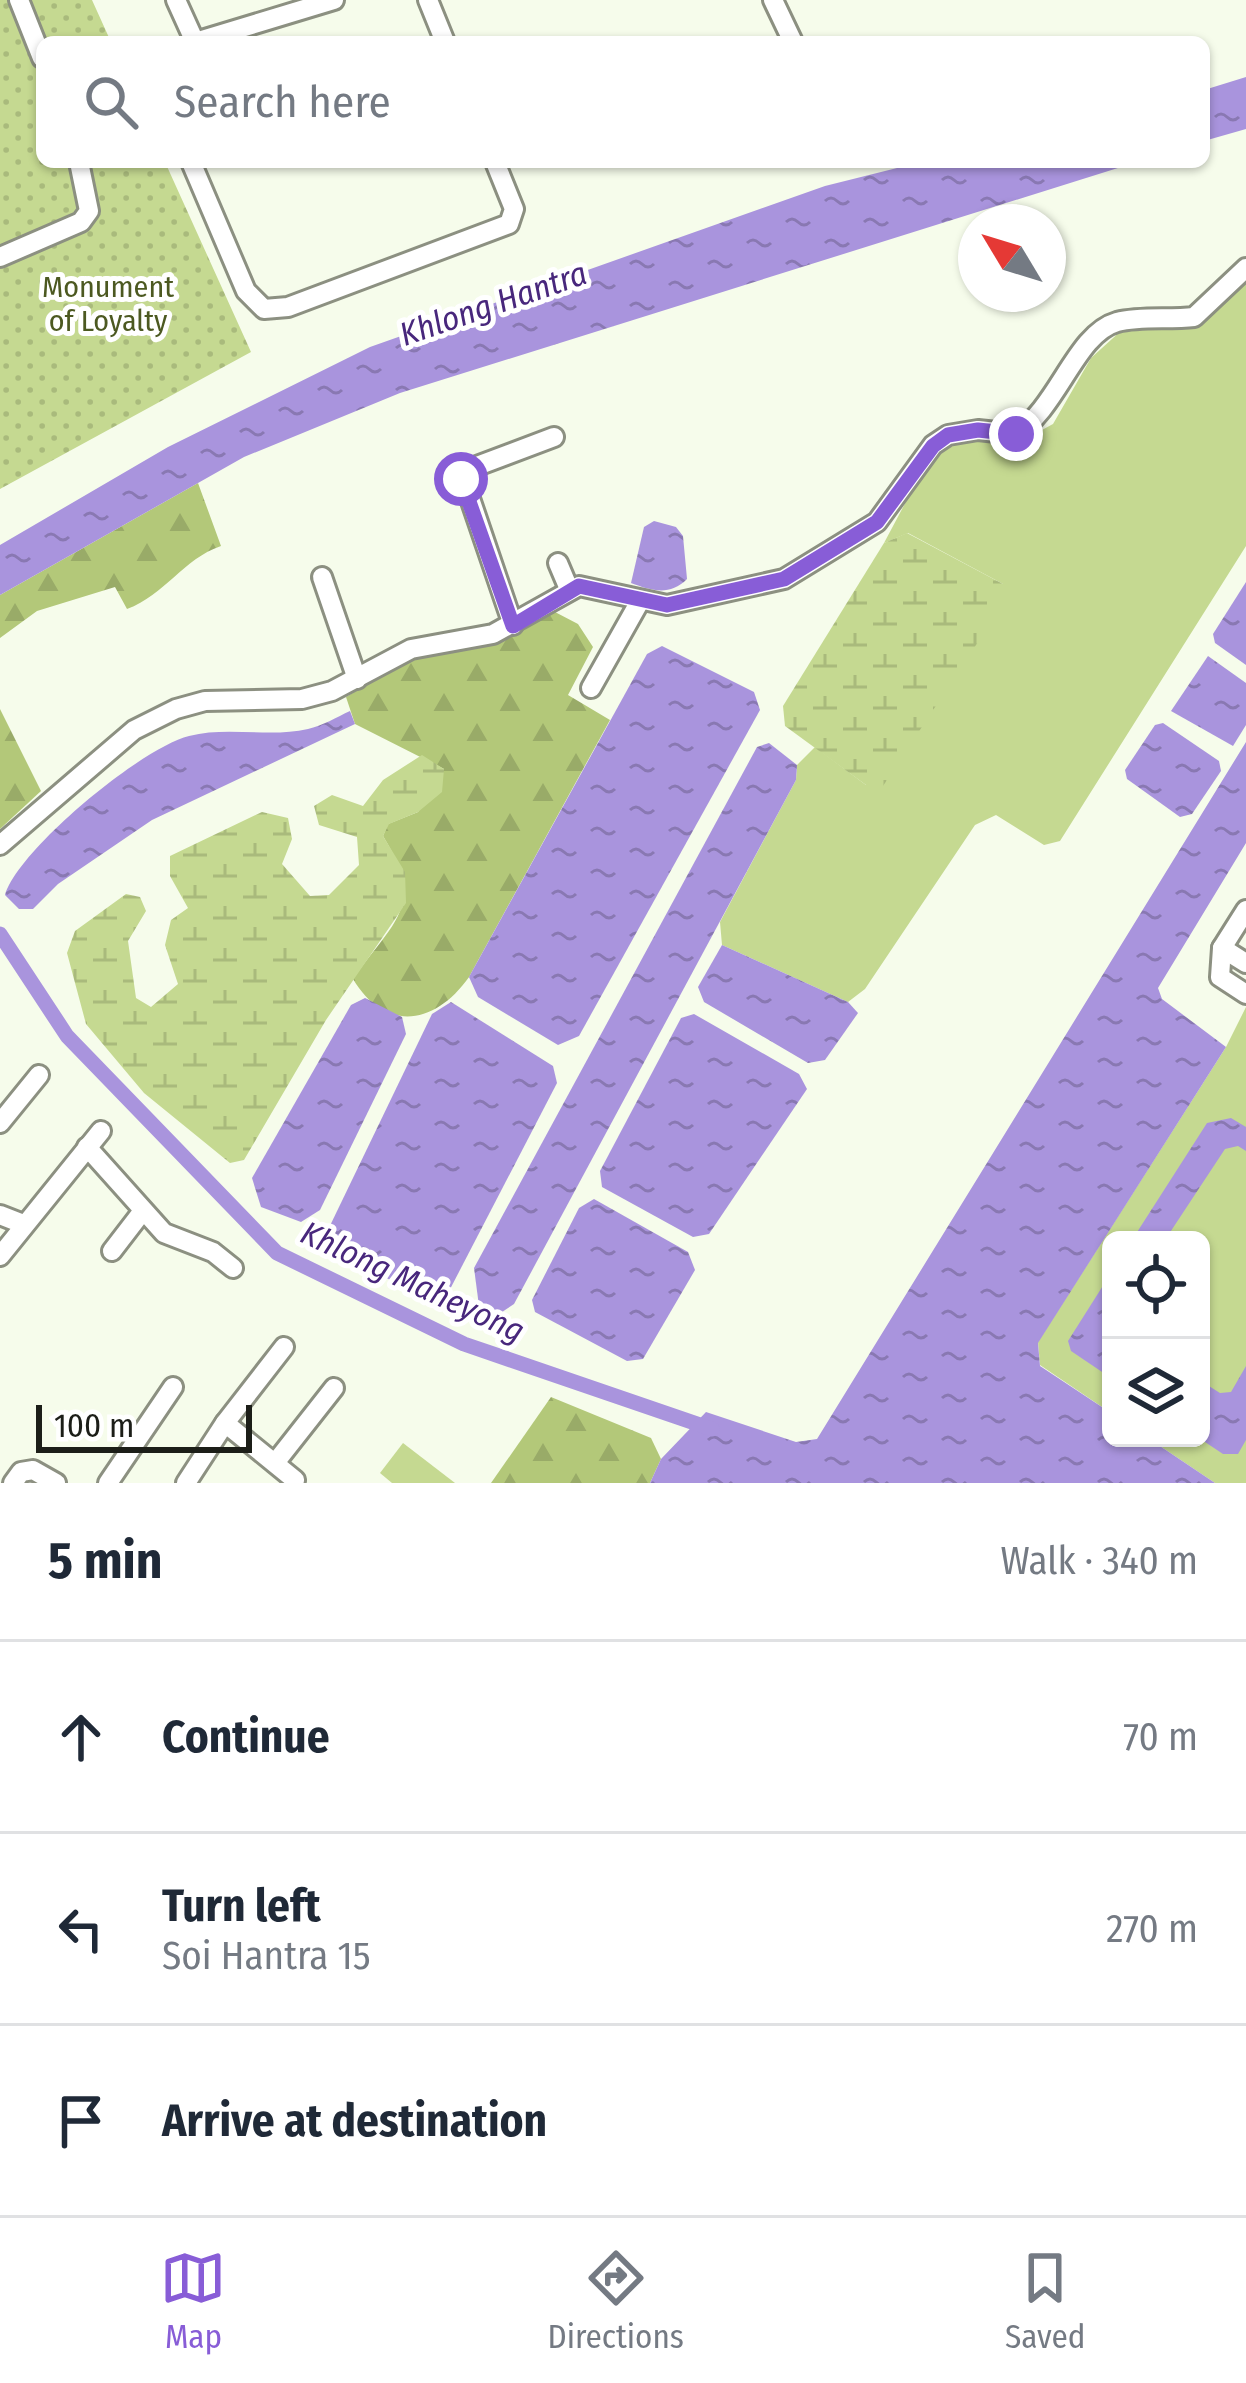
<!DOCTYPE html>
<html lang="en">
<head>
<meta charset="utf-8">
<style>
	body { margin:0; font-family:"Fira Sans Condensed",sans-serif; background:#f6f6f7; color:#1f2937 }
	.controls { position:absolute; right:36px; bottom:36px; display:grid; overflow:hidden; border-radius:18px; box-shadow:0 3px 9px #0004 }
	.controls button { width:108px; height:108px; display:grid; place-items:center; padding:0; border:0; border-bottom:3px solid #e0e1e3; background:#fff; color:#1f2937; font:60px sans-serif }
	.compass { position:absolute; left:958px; top:204px; width:108px; height:108px; border-radius:50%; background:#fff; box-shadow:0 3px 9px #0004; rotate:308deg }
	.scale { position:absolute; left:36px; bottom:30px; width:216px; box-sizing:border-box; padding-left:12px; border:6px solid #1c1e18; border-top:0; font-size:33px; line-height:42px; white-space:nowrap; color:#1c1e18; -webkit-text-stroke:9px #fff; paint-order:stroke }
	.stop { position:absolute; width:36px; height:36px; margin:-27px; border:9px solid #885dd7; border-radius:50%; background:#fff }
	.stop.end { background:#885dd7; border-color:#fff; box-shadow:0 3px 12px #0008 }
	.list { margin:0; padding:0; list-style:none }
	h2 { display:flex; justify-content:space-between; align-items:center; height:156px; margin:0; padding:0 48px; font-size:51px }
	h2 small { font-size:39px; font-weight:400; color:#747a83 }
	.list li { display:grid; grid-template-columns:78px 1fr auto; gap:36px; align-items:center; box-sizing:border-box; height:192px; padding:0 48px; border-top:3px solid #e0e1e3 }
	.list b { display:block; font-size:45px; white-space:nowrap }
	.list p { margin:0; font-size:39px; white-space:nowrap; color:#747a83 }
	.list em { font-size:39px; font-style:normal; color:#747a83 }
	.icon { flex:none; width:66px; height:66px; fill:none; stroke:currentColor; stroke-width:2; stroke-linecap:round; stroke-linejoin:round }
	.map { position:relative; flex:none; width:1246px; height:1483px; overflow:hidden }
	.search { position:absolute; background:#fff; box-shadow:0 3px 9px #0004; left:36px; right:36px; top:36px; height:132px; display:flex; align-items:center; gap:30px; box-sizing:border-box; padding:0 42px; border-radius:18px; color:#747a83; font-size:45px }
	.sheet { height:732px; background:#fff }
	nav { display:flex; justify-content:space-around; align-items:center; box-sizing:border-box; height:168px; border-top:3px solid #e0e1e3; background:#fff; font-size:33px; color:#747a83 }
	nav a { display:grid; justify-items:center; gap:6px }
	nav .on { color:#885dd7 }
	.map>svg:first-child { display:block }
	.grass { fill:#c5d991 }
	.forest { fill:url(#forest-firs) }
	.wetland { fill:url(#wetland-marsh) }
	.park { fill:url(#park-dots) }
	.water { fill:url(#water-ripples) }
	.lines { fill:none; stroke-linecap:round; stroke-linejoin:round }
	.canal { stroke:#a994dd; stroke-width:15 }
	.minor-casing { stroke:#8c9081; stroke-width:24 }
	.minor { stroke:#fff; stroke-width:18 }
	.route { stroke:#885dd7; stroke-width:15 }
	.labels { text-anchor:middle; stroke-width:10; stroke-linejoin:round; paint-order:stroke }
	.park-label { font-size:30px; fill:#4c5921; stroke:#fff }
	.water-label { font-size:33px; font-style:italic; fill:#48277c; stroke:#fff }
</style>
</head>
<body>
<div class="map">
<svg width="1246" height="1483" viewBox="0 0 1246 1483">
	<defs>
		<pattern id="forest-firs" width="22" height="20" patternUnits="userSpaceOnUse" patternTransform="scale(3)"><rect width="22" height="20" fill="#b3c879"/><path d="M5 1l3.5 6h-7zM16 11l3.5 6h-7z" fill="#99ab68"/></pattern>
		<pattern id="wetland-marsh" width="20" height="14" patternUnits="userSpaceOnUse" patternTransform="scale(3)"><rect width="20" height="14" fill="#c5d991"/><path d="M1 5h8M5 5V1M11 12h8M15 12V8" fill="none" stroke="#a9ba7c"/></pattern>
		<pattern id="park-dots" width="8" height="8" patternUnits="userSpaceOnUse" patternTransform="scale(3)"><rect width="8" height="8" fill="#c5d991"/><path d="M2 2h.1M6 6h.1" fill="none" stroke="#a9ba7c" stroke-width="1.8" stroke-linecap="round"/></pattern>
		<pattern id="water-ripples" width="26" height="14" patternUnits="userSpaceOnUse" patternTransform="scale(3)"><rect width="26" height="14" fill="#a994dd"/><path d="M2 4q2-2 4 0t4 0M15 11q2-2 4 0t4 0" fill="none" stroke="#8978b2"/></pattern>
	</defs>
	<rect width="100%" height="100%" fill="#f6fceb"/>
	<!-- grass -->
	<g class="grass">
		<path d="M 1246,278 L 1246,546 L 1060,841 L 1044,845 L 996,815 L 975,825 L 865,989 L 848,1002 L 722,945 L 720,922 L 796,780 L 797,765 L 815,747 L 866,785 L 1003,584 L 908,533 L 884,543 L 926,464 L 944,446 L 963,439 L 1016,444 L 1053,424 L 1091,358 L 1123,329 C 1195,327 1195,330 1246,278 Z"/>
		<path d="M 1246,1007 L 1246,1483 L 1215,1483 L 1148,1438 L 1201,1438 L 1201,1240 L 1111,1240 L 1111,1413 L 1040,1365 L 1038,1342 L 1226,1047 Z"/>
		<path d="M 403,1443 L 455,1483 L 392,1483 L 380,1473 Z"/>
	</g>
	<!-- forest -->
	<g class="forest">
		<path d="M 198,483 L 221,546 C 183,559 165,595 127,609 L 115,587 L 37,611 L 0,638 L 0,595 Z"/>
		<path d="M 555,612 L 578,624 L 593,647 L 568,695 L 610,720 L 469,977 C 436,1024 386,1034 353,979 C 395,919 426,907 383,836 L 388,824 L 418,812 L 444,769 L 355,724 L 346,697 L 412,657 L 491,642 Z"/>
		<path d="M 0,709 L 41,791 L 0,829 Z"/>
		<path d="M 551,1397 L 651,1438 L 661,1459 L 650,1483 L 491,1483 Z"/>
	</g>
	<!-- wetland -->
	<g class="wetland">
		<path d="M 907,533 L 1003,584 L 1005,601 L 883,786 L 866,785 L 785,726 L 783,706 L 884,543 Z"/>
		<path d="M 422,755 L 444,769 L 442,792 L 418,812 L 389,824 L 383,836 L 405,872 L 406,903 L 326,1020 L 244,1160 L 230,1163 L 144,1093 L 86,1024 L 67,953 L 75,931 L 126,894 L 140,897 L 146,911 L 128,941 L 136,998 L 151,1007 L 178,984 L 165,945 L 171,920 L 188,908 L 170,876 L 170,856 L 262,812 L 288,818 L 292,839 L 282,864 L 310,896 L 329,895 L 359,865 L 357,837 L 319,825 L 314,806 L 332,795 L 363,806 L 383,780 Z"/>
	</g>
	<!-- park -->
	<path class="park" d="M 0,0 L 92,0 L 111,42 L 42,42 L 42,162 L 165,162 L 251,352 L 0,489 Z"/>
	<!-- water -->
	<g class="water">
		<path d="M 1246,77 L 1246,129 L 1204,141 L 1204,90 Z"/>
		<path d="M 921,162 L 1137,162 L 400,393 L 244,457 L 0,595 L 0,545 L 168,447 L 370,347 L 825,186 Z"/>
		<path d="M 654,521 L 676,527 L 683,536 L 687,579 C 670,596 652,591 631,583 L 644,527 Z"/>
		<path d="M 1246,582 L 1246,665 L 1215,643 L 1213,634 Z"/>
		<path d="M 662,646 L 754,692 L 760,710 L 579,1036 L 558,1045 L 478,997 L 469,977 L 647,654 Z"/>
		<path d="M 1208,656 L 1246,683 L 1246,725 L 1233,746 L 1171,711 Z"/>
		<path d="M 350,711 L 355,724 L 152,820 L 58,884 L 33,909 L 19,909 L 5,895 C 18,850 141,748 189,736 C 227,726 270,738 308,729 C 322,726 337,717 350,711 Z"/>
		<path d="M 1163,723 L 1219,761 L 1221,771 L 1192,814 L 1180,817 L 1127,779 L 1125,770 L 1155,725 Z"/>
		<path d="M 1246,742 L 1246,843 L 1158,988 L 1162,999 L 1226,1047 L 1038,1343 L 1040,1366 L 1111,1413 L 1111,1438 L 1148,1438 L 1215,1483 L 650,1483 L 661,1459 L 706,1412 L 796,1442 L 817,1439 Z"/>
		<path d="M 769,743 L 797,765 L 796,780 L 514,1304 L 499,1314 L 479,1306 L 474,1268 L 757,747 Z"/>
		<path d="M 722,945 L 848,1002 L 858,1013 L 825,1060 L 808,1063 L 704,1002 L 698,987 Z"/>
		<path d="M 365,998 L 402,1017 L 406,1034 L 320,1210 L 301,1222 L 261,1207 L 252,1178 L 351,1005 Z"/>
		<path d="M 451,1002 L 553,1066 L 557,1083 L 447,1295 L 432,1300 L 328,1250 L 326,1234 L 432,1014 Z"/>
		<path d="M 694,1014 L 799,1074 L 807,1089 L 709,1234 L 693,1237 L 602,1187 L 600,1171 L 681,1018 Z"/>
		<path d="M 1231,1118 L 1246,1127 L 1246,1151 L 1238,1146 L 1225,1149 L 1165,1240 L 1132,1240 L 1207,1123 Z"/>
		<path d="M 594,1199 L 688,1252 L 695,1270 L 643,1359 L 627,1361 L 535,1312 L 532,1300 L 579,1208 Z"/>
		<path d="M 1111,1273 L 1111,1378 L 1071,1351 L 1068,1341 Z"/>
		<path d="M 1246,1366 L 1246,1440 L 1238,1454 L 1223,1454 L 1199,1438 L 1201,1381 L 1220,1393 L 1231,1392 Z"/>
	</g>
	<g class="lines">
		<!-- canal -->
		<path class="canal" d="M 0,934 L 67,1036 L 277,1253 L 464,1344 L 712,1429"/>
		<defs>
			<g id="minor">
				<path d="M 19,0 L 42,58"/>
				<path d="M 176,0 L 195,42"/>
				<path d="M 428,0 L 445,42"/>
				<path d="M 773,0 L 793,42"/>
				<path d="M 195,42 L 334,0"/>
				<path d="M 191,162 L 246,291 L 264,309 L 288,307 L 509,224 L 514,209 L 495,162"/>
				<path d="M 0,257 L 81,222 L 89,211 L 79,162"/>
				<path d="M 558,563 L 569,589"/>
				<path d="M 322,577 L 357,679"/>
				<path d="M 513,625 L 461,472 L 554,437"/>
				<path d="M 591,688 L 640,601"/>
				<path d="M 0,845 L 134,730 L 176,709 L 205,701 L 302,699 L 332,691 L 411,649 L 493,634 L 579,586 L 667,605 L 784,579 L 877,522 L 933,445 L 948,435 L 978,430 L 1015,434 C 1058,409 1075,334 1117,322 C 1141,316 1169,320 1194,317 L 1246,268"/>
				<path d="M 1246,910 L 1222,948 L 1220,977 L 1246,994"/>
				<path d="M 1222,948 L 1246,963"/>
				<path d="M 0,1123 L 39,1075"/>
				<path d="M 87,1147 L 164,1233 L 213,1252 L 233,1268"/>
				<path d="M 0,1215 L 23,1224"/>
				<path d="M 112,1251 L 142,1212"/>
				<path d="M 0,1256 L 101,1131"/>
				<path d="M 225,1423 L 284,1347"/>
				<path d="M 275,1463 L 334,1388"/>
				<path d="M 13,1483 L 21,1472 L 33,1470 L 56,1483"/>
				<path d="M 108,1483 L 173,1387"/>
				<path d="M 186,1483 L 225,1423 L 295,1480"/>
			</g>
		</defs>
		<!-- minor casing -->
		<use href="#minor" class="minor-casing"/>
		<!-- minor -->
		<use href="#minor" class="minor"/>
	</g>
	<g class="lines">
		<!-- route -->
		<path class="route" d="M 461,479 L 513,626 L 579,586 L 667,605 L 784,579 L 877,522 L 933,446 L 948,435 L 978,430 L 1016,434"/>
	</g>
	<g class="labels">
		<!-- park labels -->
		<g class="park-label">
			<text x="108" y="297">Monument<tspan x="108" dy="34">of Loyalty</tspan></text>
		</g>
		<!-- water labels -->
		<g class="water-label">
			<text transform="translate(493 303) rotate(-19)" y="12">Khlong Hantra</text>
			<text transform="translate(413 1281) rotate(25)" y="12">Khlong Maheyong</text>
		</g>
	</g>
</svg>
<div class="controls">
<button><svg class="icon" aria-label="locate" viewBox="0 0 24 24"><circle cx="12" cy="12" r="6"/><path d="M12 2v4M12 18v4M2 12h4M18 12h4"/></svg></button>
<button><svg class="icon" aria-label="layers" viewBox="0 0 24 24"><path d="M12 4l9 5-9 5-9-5zM3 14l9 5 9-5"/></svg></button>
</div>
<svg class="compass" viewBox="-18 -18 36 36"><path d="M0-13l5 13h-10z" fill="#e53935"/><path d="M0 13l5-13h-10z" fill="#747a83"/></svg>
<div class="scale">100 m</div>
<div class="stop" style="left:461px;top:479px"></div>
<div class="stop end" style="left:1016px;top:434px"></div>
<div class="search"><svg class="icon" aria-label="search" viewBox="0 0 24 24"><circle cx="10" cy="10" r="6"/><path d="M15 15l6 6"/></svg>Search here</div>
</div>
<section class="sheet">
<h2>5 min<small>Walk · 340 m</small></h2>
<ul class="list">
<li><svg class="icon" aria-label="ahead" viewBox="0 0 24 24"><path d="M12 20V5M6 11l6-6 6 6"/></svg><div><b>Continue</b></div><em>70 m</em></li>
<li><svg class="icon" aria-label="left" viewBox="0 0 24 24"><path d="M17 20v-9H6M10 6l-5 5 5 5"/></svg><div><b>Turn left</b><p>Soi Hantra 15</p></div><em>270 m</em></li>
<li><svg class="icon" aria-label="arrive" viewBox="0 0 24 24"><path d="M6 21V4h12l-3 4 3 4H6"/></svg><div><b>Arrive at destination</b></div></li>
</ul>
</section>
<nav>
<a class="on"><svg class="icon" aria-label="map" viewBox="0 0 24 24"><path d="M3 6l6-2 6 2 6-2v14l-6 2-6-2-6 2zM9 4v14M15 6v14"/></svg>Map</a>
<a><svg class="icon" aria-label="directions" viewBox="0 0 24 24"><path d="M12 3l9 9-9 9-9-9zM9 14v-3h6M13 9l2 2-2 2"/></svg>Directions</a>
<a><svg class="icon" aria-label="saved" viewBox="0 0 24 24"><path d="M7 4h10v16l-5-4-5 4z"/></svg>Saved</a>
</nav>
</body>
</html>
